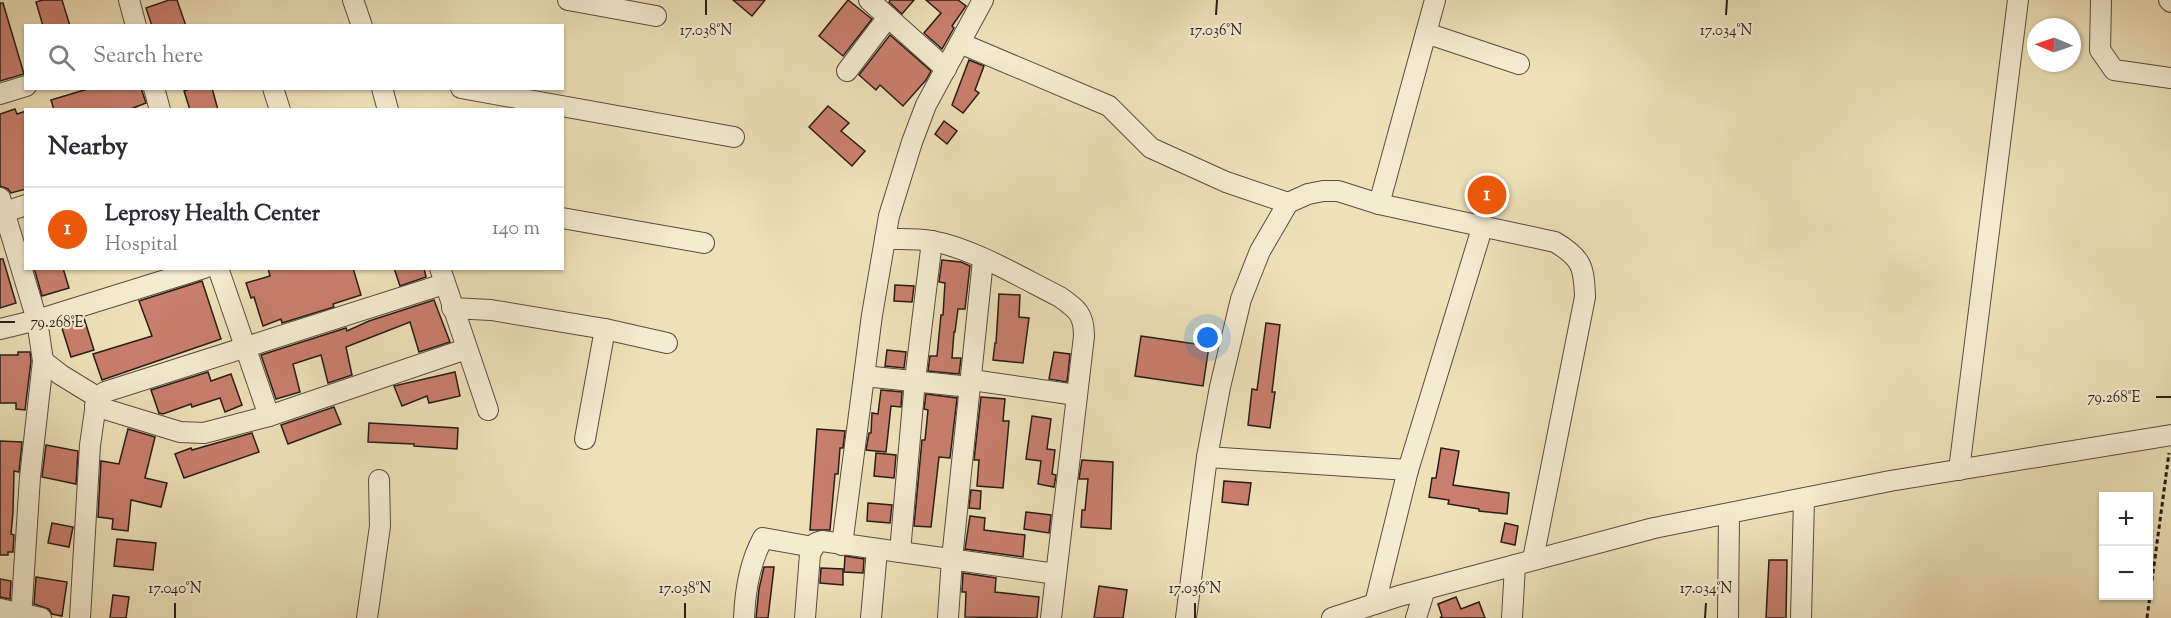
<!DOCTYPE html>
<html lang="en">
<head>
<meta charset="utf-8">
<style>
	body { margin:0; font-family:"Sorts Mill Goudy",serif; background:#f2f2f3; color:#2b2b33 }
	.controls { position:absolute; right:18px; bottom:18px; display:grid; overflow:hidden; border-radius:0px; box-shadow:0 2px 4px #0004 }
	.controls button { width:54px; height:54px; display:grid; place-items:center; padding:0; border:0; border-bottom:2px solid #e1e1e2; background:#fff; color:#2b2b33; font:30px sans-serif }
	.compass { position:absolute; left:2027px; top:18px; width:54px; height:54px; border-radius:50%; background:#fff; box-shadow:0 2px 4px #0004; rotate:272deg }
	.you { position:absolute; left:1208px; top:338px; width:21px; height:21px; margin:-15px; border:4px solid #fff; border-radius:50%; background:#1a73e8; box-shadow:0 0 0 9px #1a73e833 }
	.badge { display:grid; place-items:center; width:39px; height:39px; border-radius:50%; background:#ea580c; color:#fff; font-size:20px; font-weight:700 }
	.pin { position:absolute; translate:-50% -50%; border:3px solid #fff; box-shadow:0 2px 6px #0006 }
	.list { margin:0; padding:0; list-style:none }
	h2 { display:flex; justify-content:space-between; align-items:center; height:78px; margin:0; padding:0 24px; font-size:26px }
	h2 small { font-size:20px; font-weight:400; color:#7c7c81 }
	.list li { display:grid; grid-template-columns:39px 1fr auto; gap:18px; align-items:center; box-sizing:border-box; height:84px; padding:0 24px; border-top:2px solid #e1e1e2 }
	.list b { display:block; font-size:22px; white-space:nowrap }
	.list p { margin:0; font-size:20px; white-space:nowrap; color:#7c7c81 }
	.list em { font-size:20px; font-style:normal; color:#7c7c81 }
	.icon { flex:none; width:33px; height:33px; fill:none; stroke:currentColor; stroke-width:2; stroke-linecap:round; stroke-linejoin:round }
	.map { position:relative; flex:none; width:2171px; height:618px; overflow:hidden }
	.search { position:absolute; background:#fff; box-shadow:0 2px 4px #0004; left:24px; top:24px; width:540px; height:66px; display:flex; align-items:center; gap:15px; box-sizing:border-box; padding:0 21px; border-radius:0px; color:#7c7c81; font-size:22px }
	.panel { position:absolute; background:#fff; box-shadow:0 2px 4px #0004; left:24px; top:108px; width:540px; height:162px; border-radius:0px }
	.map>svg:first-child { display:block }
	.building { fill:#c87f6d; stroke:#281c17; stroke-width:1.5 }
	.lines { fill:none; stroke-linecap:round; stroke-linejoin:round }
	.minor-casing { stroke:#5a4d3f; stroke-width:22 }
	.path { stroke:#281c17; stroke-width:3; stroke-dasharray:4.5 3; stroke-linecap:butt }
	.minor { stroke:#f4ecd1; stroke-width:20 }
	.ticks { fill:none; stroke:#281c17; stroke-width:2 }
	.ticks-label { font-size:15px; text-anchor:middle; fill:#281c17; stroke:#f4ecd1; stroke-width:4.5; stroke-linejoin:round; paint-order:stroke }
</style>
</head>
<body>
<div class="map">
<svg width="2171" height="618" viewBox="0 0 2171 618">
	<rect width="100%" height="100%" fill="#eee1b8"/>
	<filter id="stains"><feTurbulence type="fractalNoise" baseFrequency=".00333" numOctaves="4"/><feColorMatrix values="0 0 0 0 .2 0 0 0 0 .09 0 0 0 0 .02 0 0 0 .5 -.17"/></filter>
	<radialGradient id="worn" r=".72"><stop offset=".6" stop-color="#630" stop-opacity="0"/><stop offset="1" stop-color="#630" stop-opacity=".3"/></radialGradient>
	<!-- building -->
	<g class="building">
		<path d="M 43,0 L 62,0 L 70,26 L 43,26 L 36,2 Z"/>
		<path d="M 169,0 L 177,0 L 186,26 L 152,26 L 146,8 Z"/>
		<path d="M 733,0 L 765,0 L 752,16 Z"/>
		<path d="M 848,0 L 872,19 L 843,56 L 819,36 Z"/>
		<path d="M 890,0 L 914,0 L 902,14 L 889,2 Z"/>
		<path d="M 926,0 L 958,0 L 966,6 L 952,26 L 954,28 L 942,49 L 924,33 L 941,13 Z"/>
		<path d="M 0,3 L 3,3 L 24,74 L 0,81 Z"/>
		<path d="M 890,35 L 931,71 L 926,80 L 903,106 L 880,85 L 876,90 L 859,75 Z"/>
		<path d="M 969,60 L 984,66 L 975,90 L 979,93 L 963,113 L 952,105 Z"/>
		<path d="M 91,88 L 141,88 L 146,103 L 128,110 L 54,110 L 51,100 Z"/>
		<path d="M 192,88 L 212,88 L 218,110 L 190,110 L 184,91 Z"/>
		<path d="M 828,106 L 849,123 L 841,131 L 865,151 L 852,166 L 809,127 Z"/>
		<path d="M 15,109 L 17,114 L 26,111 L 26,189 L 11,193 L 8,189 L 0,186 L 0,114 Z"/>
		<path d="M 944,121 L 957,131 L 947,144 L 935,134 Z"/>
		<path d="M 1483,184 L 1500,191 L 1495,205 L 1477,199 Z"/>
		<path d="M 0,259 L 3,259 L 16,303 L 0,308 Z"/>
		<path d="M 942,260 L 961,262 L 970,266 L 965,309 L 958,309 L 955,332 L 954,332 L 952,358 L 961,358 L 959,374 L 928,371 L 930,356 L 937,356 L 941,315 L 943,315 L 945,283 L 939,282 Z"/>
		<path d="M 34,268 L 63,268 L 69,288 L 42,296 Z"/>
		<path d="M 268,268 L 353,268 L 361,295 L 333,304 L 334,307 L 282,323 L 281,319 L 263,326 L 254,297 L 251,298 L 246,283 L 270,276 Z"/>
		<path d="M 394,268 L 424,268 L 426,277 L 400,286 Z"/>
		<path d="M 202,281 L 221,339 L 102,380 L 93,354 L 152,336 L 139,301 Z"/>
		<path d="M 895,285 L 914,286 L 912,302 L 894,301 Z"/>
		<path d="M 999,294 L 1020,295 L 1019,317 L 1029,318 L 1023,363 L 993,360 L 995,343 L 996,343 Z"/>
		<path d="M 434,300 L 450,342 L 419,352 L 410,322 L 346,347 L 352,375 L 328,383 L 321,355 L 293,364 L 300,392 L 276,399 L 261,355 L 346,328 L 347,331 L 369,321 Z"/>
		<path d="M 84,318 L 94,350 L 71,357 L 61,325 Z"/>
		<path d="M 1266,323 L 1280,325 L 1272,392 L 1275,392 L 1270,428 L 1248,425 L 1252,389 L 1257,390 Z"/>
		<path d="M 1141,336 L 1209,346 L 1203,386 L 1135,376 Z"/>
		<path d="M 887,350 L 906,352 L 904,368 L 885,366 Z"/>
		<path d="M 18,352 L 30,352 L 31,361 L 25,410 L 16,409 L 16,403 L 0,403 L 0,355 L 18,355 Z"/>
		<path d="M 1054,352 L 1070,354 L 1067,382 L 1049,379 Z"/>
		<path d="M 208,372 L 211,381 L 231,374 L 242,405 L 225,412 L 220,398 L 192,407 L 191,404 L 163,414 L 159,413 L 151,390 Z"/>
		<path d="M 455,372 L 460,396 L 429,403 L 427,396 L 402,406 L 394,386 Z"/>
		<path d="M 881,390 L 902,392 L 901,407 L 891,406 L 886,452 L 866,450 L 869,433 L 871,433 L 872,413 L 878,414 Z"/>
		<path d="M 926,394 L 957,398 L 950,458 L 939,457 L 931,527 L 914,526 L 922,440 L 925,440 L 928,410 L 924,409 Z"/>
		<path d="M 981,397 L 1005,399 L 1003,421 L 1009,421 L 1003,488 L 977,486 L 979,460 L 974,460 Z"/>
		<path d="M 334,407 L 341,424 L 288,444 L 281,425 Z"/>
		<path d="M 1032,416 L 1051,419 L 1047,449 L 1055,450 L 1052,474 L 1056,475 L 1054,487 L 1038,484 L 1041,461 L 1026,459 Z"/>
		<path d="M 369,423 L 458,428 L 457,449 L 414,446 L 414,444 L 368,442 Z"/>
		<path d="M 128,429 L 155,437 L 145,478 L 167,483 L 161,507 L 131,500 L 128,531 L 112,529 L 113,519 L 98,517 L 101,461 L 119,464 Z"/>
		<path d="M 817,429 L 845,431 L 843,448 L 840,448 L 838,474 L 835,474 L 830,530 L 810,530 Z"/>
		<path d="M 252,433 L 259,452 L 184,478 L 175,454 L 191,448 L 192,450 Z"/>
		<path d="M 0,441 L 22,442 L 19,472 L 14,471 L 13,512 L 11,534 L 14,535 L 13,552 L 8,552 L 8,555 L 0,555 Z"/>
		<path d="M 46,445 L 78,451 L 76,484 L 42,477 Z"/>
		<path d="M 1441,448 L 1459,451 L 1453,485 L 1509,493 L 1507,514 L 1479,511 L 1479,509 L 1448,504 L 1449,500 L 1429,497 L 1432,478 L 1436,478 Z"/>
		<path d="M 876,453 L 896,455 L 894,478 L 874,476 Z"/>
		<path d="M 1082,460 L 1113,462 L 1111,529 L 1081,527 L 1082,510 L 1085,510 L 1088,479 L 1079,479 Z"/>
		<path d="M 1224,481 L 1251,483 L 1248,505 L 1222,502 Z"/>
		<path d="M 971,490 L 981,491 L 980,509 L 969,508 Z"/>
		<path d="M 868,503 L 892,505 L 890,523 L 867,521 Z"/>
		<path d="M 1026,512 L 1051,515 L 1049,533 L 1024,529 Z"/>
		<path d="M 970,516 L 985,518 L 984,530 L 1025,535 L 1023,557 L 965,549 Z"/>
		<path d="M 52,523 L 73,527 L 69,547 L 48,543 Z"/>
		<path d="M 1505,523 L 1518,526 L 1515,545 L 1501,542 Z"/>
		<path d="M 117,539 L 156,543 L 153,570 L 114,566 Z"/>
		<path d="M 845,556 L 864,559 L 863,573 L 844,572 Z"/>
		<path d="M 1769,560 L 1787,560 L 1786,618 L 1766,618 Z"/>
		<path d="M 764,567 L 774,567 L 768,618 L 756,618 L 759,589 Z"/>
		<path d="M 821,568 L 843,569 L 843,585 L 820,583 Z"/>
		<path d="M 963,573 L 996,578 L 995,592 L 1039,597 L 1037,618 L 965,617 L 966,592 L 962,592 Z"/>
		<path d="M 36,577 L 67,582 L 62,616 L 52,614 L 49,609 L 34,604 Z"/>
		<path d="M 0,579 L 11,581 L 10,599 L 0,597 Z"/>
		<path d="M 1099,586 L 1127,590 L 1123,618 L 1094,618 Z"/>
		<path d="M 113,595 L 129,597 L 126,618 L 110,618 Z"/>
		<path d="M 1456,597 L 1461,609 L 1479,602 L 1485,618 L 1440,618 L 1442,616 L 1438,604 Z"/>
	</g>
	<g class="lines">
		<defs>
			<g id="minor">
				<path d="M 129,0 L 136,26"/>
				<path d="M 353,0 L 362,26"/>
				<path d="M 568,0 L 656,16"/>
				<path d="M 869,0 L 946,69"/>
				<path d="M 2101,0 L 2100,50 L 2114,70 L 2171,78"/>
				<path d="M 2169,0 L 2171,2"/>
				<path d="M 1426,33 L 1519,64"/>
				<path d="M 960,43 L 1109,106 L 1151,148 L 1226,182 L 1288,203"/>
				<path d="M 847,71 L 888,17"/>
				<path d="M 154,88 L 160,110"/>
				<path d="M 273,88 L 280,110"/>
				<path d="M 382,88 L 388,110"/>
				<path d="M 461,88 L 734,137"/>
				<path d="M 0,94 L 26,86"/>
				<path d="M 0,198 L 37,320 L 43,361 L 30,477 L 21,618"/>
				<path d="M 1379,204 L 1435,0"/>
				<path d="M 5,212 L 26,205"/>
				<path d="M 562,218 L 704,243"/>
				<path d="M 885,239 C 900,239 916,238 932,241 C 972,248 1022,278 1060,297 C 1077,309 1084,314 1084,336 L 1051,618"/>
				<path d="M 218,268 L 269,416"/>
				<path d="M 440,268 L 488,410"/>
				<path d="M 452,308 L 491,310 L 605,329 L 667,343"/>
				<path d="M 0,329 L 37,320 L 204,268"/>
				<path d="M 43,361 L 61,375 L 97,397"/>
				<path d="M 864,376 L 970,387"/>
				<path d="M 972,380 L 1076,395"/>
				<path d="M 95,406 L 180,432 L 204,433 L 269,416 L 466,349"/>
				<path d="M 585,439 L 605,329"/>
				<path d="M 1207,457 L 1408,470"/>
				<path d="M 1959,470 L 2018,0"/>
				<path d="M 842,545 L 872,315 L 889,216 L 912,142 L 926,105 L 983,0"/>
				<path d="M 900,552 L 915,380 L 932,241"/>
				<path d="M 1375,604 L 1408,470 L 1483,225"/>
				<path d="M 0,609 L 41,618"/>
				<path d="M 80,618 L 90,445 L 97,397 L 105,392 L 444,284"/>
				<path d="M 367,618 L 380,526 L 379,480"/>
				<path d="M 744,618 C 745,591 750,562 763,538 L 813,547"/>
				<path d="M 805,618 L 810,554 L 816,543 L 822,541 L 1056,574"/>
				<path d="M 871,618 L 877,550"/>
				<path d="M 948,618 L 952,559 L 983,260"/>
				<path d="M 1186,618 L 1207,457 L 1220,387 L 1241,299 L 1260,251 L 1288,203 L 1308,194 L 1323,191 L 1338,191 L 1379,204 L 1555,242 C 1582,258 1584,267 1585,297 L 1533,559"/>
				<path d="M 1332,618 L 1399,596 L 1654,528 L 1890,481 L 2171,435"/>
				<path d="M 1416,618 L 1425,589"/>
				<path d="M 1512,618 L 1515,565"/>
				<path d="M 1728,618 L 1729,514"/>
				<path d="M 1801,618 L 1804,499"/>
			</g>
		</defs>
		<!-- minor casing -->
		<use href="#minor" class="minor-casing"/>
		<!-- path -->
		<path class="path" d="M 2147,618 L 2169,453"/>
		<!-- minor -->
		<use href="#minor" class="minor"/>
	</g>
	<!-- ticks -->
	<path class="ticks" d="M 706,15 L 706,0M 1216,15 L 1217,0M 1726,15 L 1727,0M 0,322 L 15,322M 2156,397 L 2171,397M 175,618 L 175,603M 685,618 L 685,603M 1195,618 L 1195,603M 1705,618 L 1706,603"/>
	<g class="ticks-label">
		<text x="706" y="35">17.038°N</text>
		<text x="1216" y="35">17.036°N</text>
		<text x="1726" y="35">17.034°N</text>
		<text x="57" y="327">79.268°E</text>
		<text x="2114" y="402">79.268°E</text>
		<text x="175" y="593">17.040°N</text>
		<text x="685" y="593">17.038°N</text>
		<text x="1195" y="593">17.036°N</text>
		<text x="1706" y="593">17.034°N</text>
	</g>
	<rect width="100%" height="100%" filter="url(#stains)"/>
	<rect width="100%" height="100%" fill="url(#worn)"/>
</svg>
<div class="controls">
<button>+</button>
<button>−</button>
</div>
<svg class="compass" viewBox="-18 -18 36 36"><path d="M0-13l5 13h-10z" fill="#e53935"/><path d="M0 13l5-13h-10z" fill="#7c7c81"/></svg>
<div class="you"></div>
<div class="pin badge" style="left:1487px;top:195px">1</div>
<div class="search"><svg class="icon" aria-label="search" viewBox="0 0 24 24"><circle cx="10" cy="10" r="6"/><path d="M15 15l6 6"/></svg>Search here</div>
<section class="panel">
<h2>Nearby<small></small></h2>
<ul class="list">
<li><span class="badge">1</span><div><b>Leprosy Health Center</b><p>Hospital</p></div><em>140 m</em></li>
</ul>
</section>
</div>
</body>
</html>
